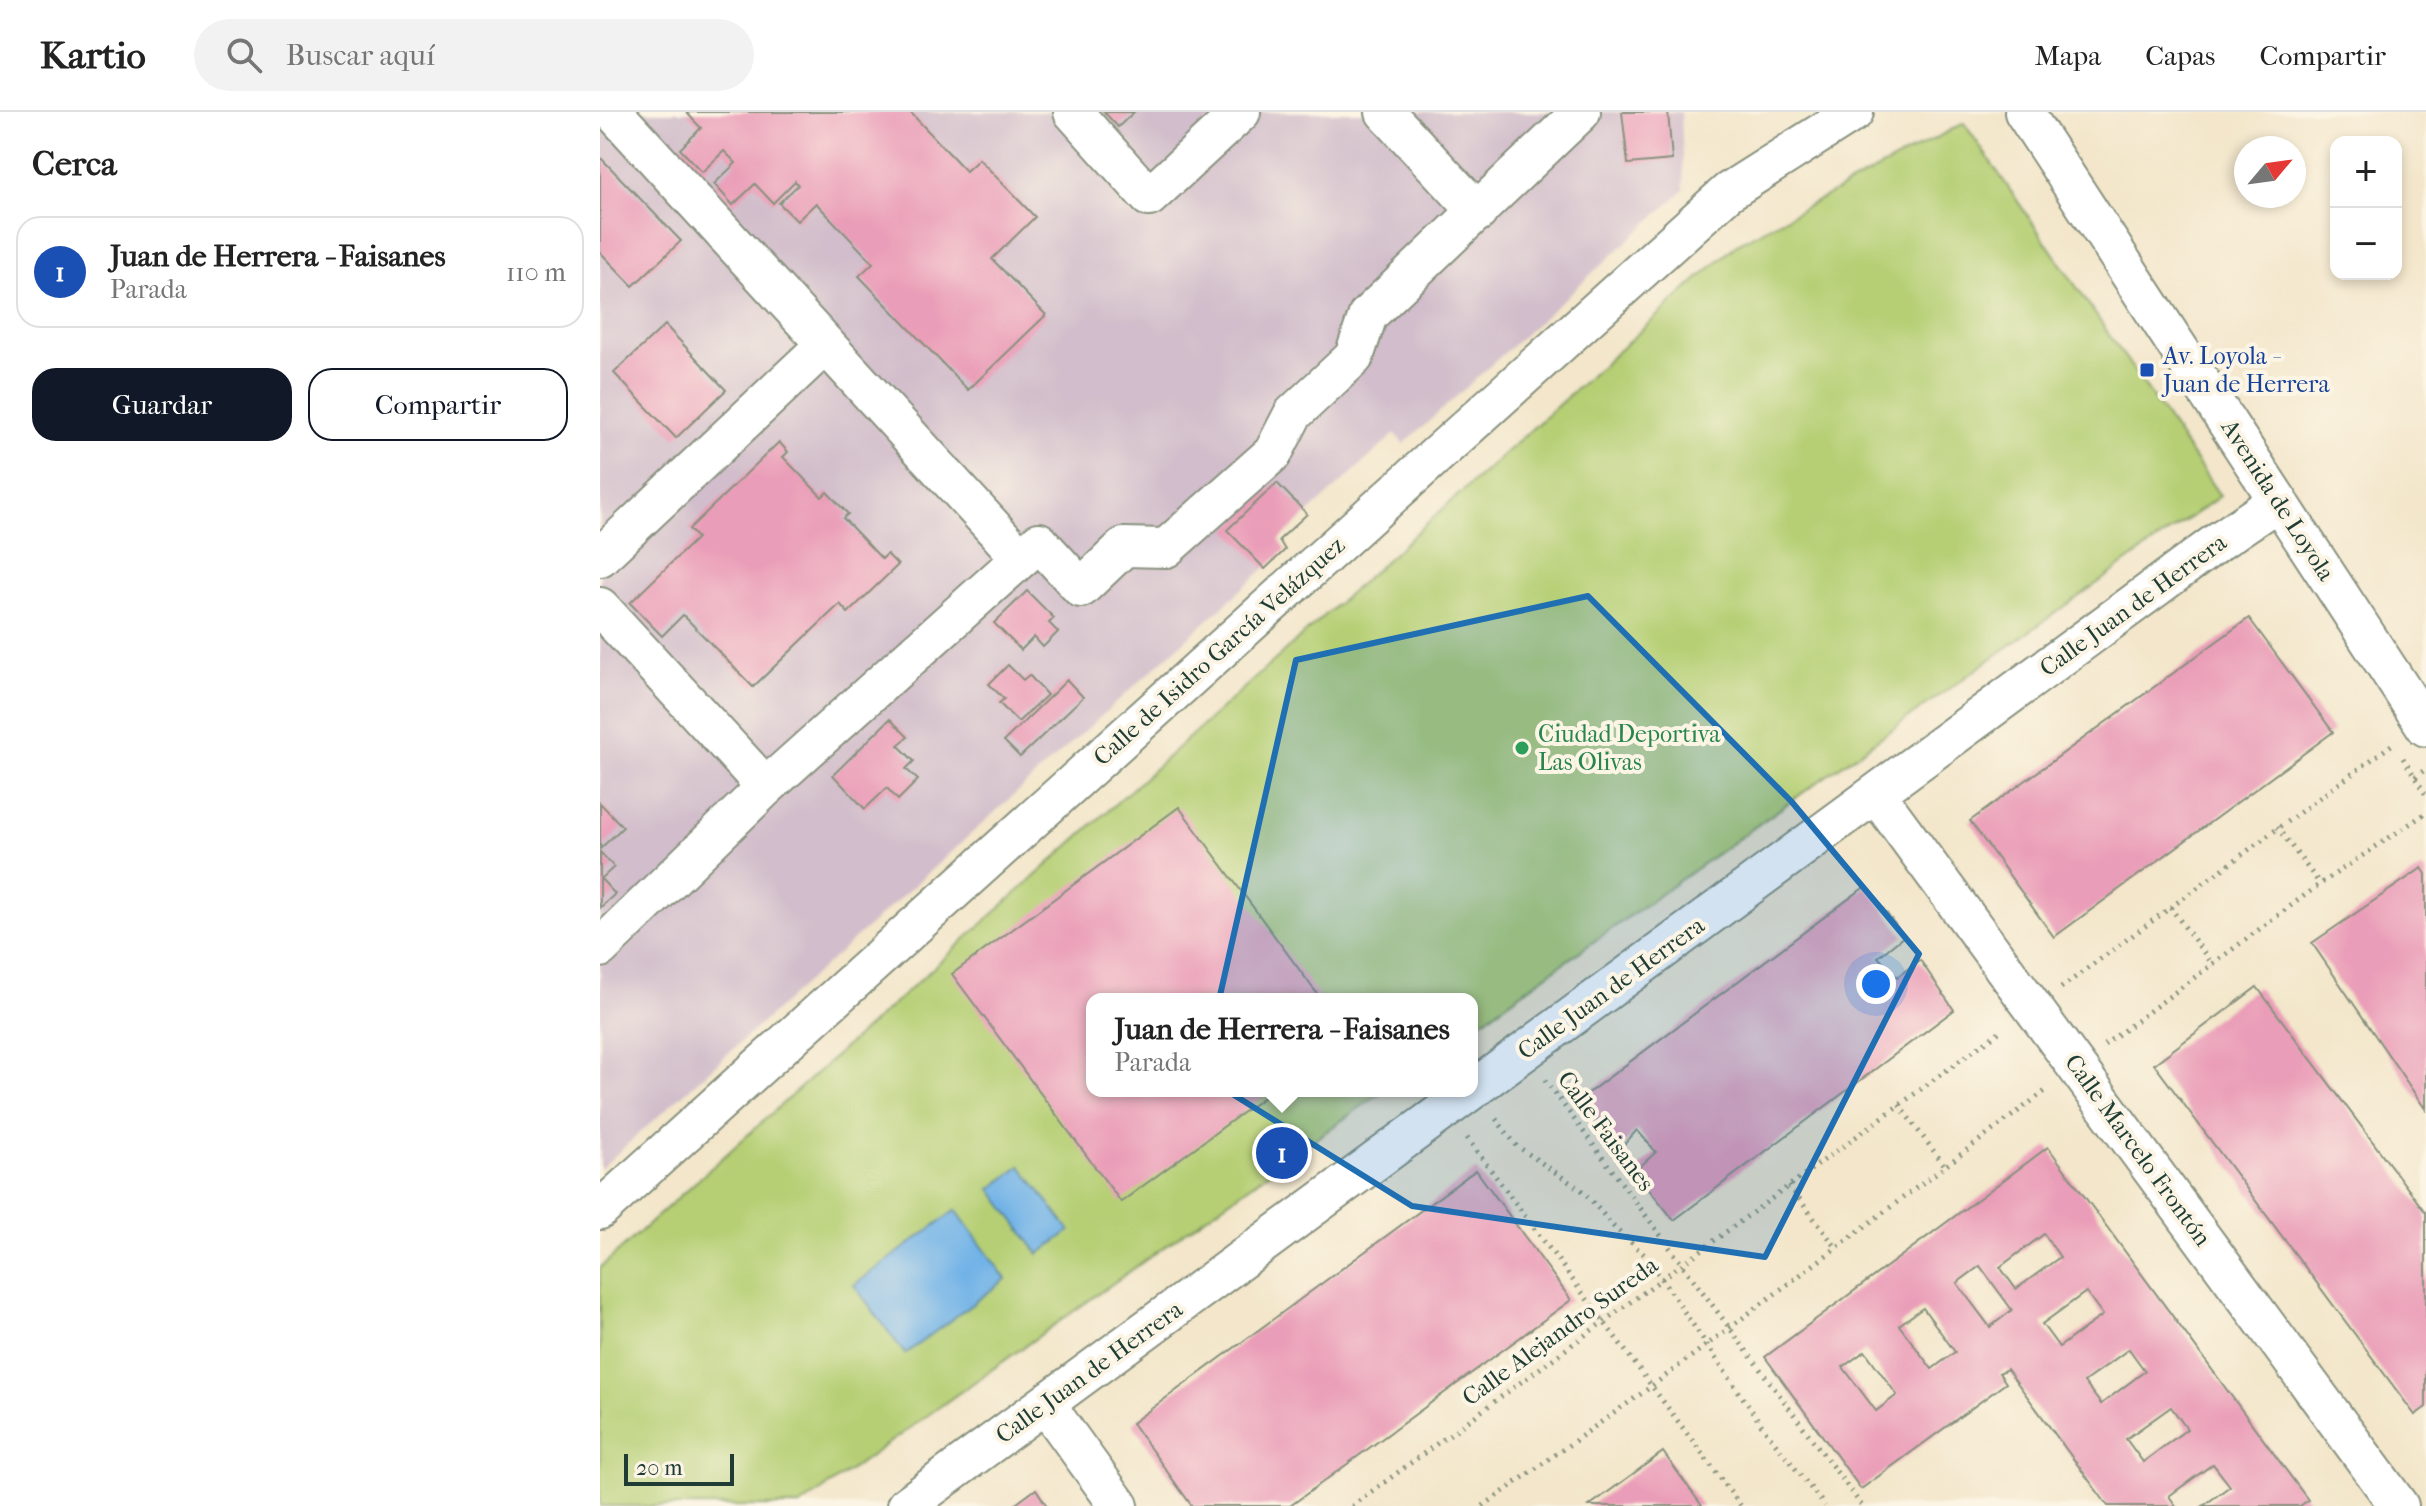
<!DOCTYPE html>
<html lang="es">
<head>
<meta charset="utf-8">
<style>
	body { margin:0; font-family:"IM FELL French Canon",serif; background:#f2f2f2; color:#222 }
	.controls { position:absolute; right:24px; top:24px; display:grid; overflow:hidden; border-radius:16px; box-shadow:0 4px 12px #0003 }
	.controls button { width:72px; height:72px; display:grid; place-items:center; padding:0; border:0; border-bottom:2px solid #e0e0e0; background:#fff; color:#222; font:40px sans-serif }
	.compass { position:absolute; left:1634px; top:24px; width:72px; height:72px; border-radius:50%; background:#fff; box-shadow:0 4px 12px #0003; rotate:61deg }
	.scale { position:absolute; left:24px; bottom:20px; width:110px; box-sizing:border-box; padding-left:8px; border:4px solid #1f3d34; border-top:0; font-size:22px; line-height:28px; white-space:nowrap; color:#1f3d34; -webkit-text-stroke:6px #fcf5e5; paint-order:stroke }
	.you { position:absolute; left:1276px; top:872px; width:28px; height:28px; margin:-20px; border:6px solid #fff; border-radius:50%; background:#1a73e8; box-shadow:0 0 0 12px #1a73e833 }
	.badge { display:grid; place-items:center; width:52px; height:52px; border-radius:50%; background:#111827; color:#fff; font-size:26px; font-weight:700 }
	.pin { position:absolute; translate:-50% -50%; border:4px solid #fff; box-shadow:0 2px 8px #0006 }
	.popup { position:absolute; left:486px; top:881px; width:392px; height:104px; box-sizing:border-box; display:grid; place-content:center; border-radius:16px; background:#fff; filter:drop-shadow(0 2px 6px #0005); font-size:26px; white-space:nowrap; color:#767676 }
	.popup b { font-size:30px; color:#222 }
	.popup::after { content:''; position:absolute; left:50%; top:100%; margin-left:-16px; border:16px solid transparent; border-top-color:#fff }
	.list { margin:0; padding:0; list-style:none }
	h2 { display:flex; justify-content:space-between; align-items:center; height:104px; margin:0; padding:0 32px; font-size:34px }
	h2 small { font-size:26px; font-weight:400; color:#767676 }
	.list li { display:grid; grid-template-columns:52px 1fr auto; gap:24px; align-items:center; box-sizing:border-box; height:112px; margin:0 16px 16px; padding:0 16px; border:2px solid #e0e0e0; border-radius:24px }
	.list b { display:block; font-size:30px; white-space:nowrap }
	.list p { margin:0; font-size:26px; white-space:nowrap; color:#767676 }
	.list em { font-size:26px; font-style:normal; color:#767676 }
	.actions { display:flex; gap:16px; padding:24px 32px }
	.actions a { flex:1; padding:18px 0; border:2px solid #111827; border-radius:24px; text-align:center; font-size:28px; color:#111827 }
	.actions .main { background:#111827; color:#fff }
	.icon { flex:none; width:44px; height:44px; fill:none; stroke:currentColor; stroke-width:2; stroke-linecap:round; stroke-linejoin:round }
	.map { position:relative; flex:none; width:1826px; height:1394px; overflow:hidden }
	header { display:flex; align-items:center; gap:48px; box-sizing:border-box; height:112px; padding:0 40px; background:#fff; border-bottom:2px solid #e0e0e0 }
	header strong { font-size:38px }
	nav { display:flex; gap:44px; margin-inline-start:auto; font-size:28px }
	.search { width:560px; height:72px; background:#f2f2f2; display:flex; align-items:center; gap:20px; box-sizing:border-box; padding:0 28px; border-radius:44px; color:#767676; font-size:30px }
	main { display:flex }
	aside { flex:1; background:#fff }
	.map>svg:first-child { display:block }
	.industrial { fill:#d1bdcb }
	.green { fill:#b6cf74; stroke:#6a8654; stroke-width:2 }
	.water { fill:#72b3e7; stroke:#48788e; stroke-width:2 }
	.building { fill:#ea9db8; fill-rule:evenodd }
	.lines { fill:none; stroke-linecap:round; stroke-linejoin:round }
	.minor-casing { stroke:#89927f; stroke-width:42 }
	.path { stroke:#89927f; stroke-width:5; stroke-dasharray:2 6; stroke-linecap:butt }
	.minor { stroke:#fff; stroke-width:38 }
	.marked { fill:#1f6fb2; fill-opacity:0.2; stroke:#1f6fb2; stroke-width:6; stroke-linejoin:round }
	.transit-dot { fill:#1a4fb4; stroke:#fcf5e5; stroke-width:3 }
	.leisure-dot { fill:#2e9e5b; stroke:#fcf5e5; stroke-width:3 }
	.labels { text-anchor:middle; stroke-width:8; stroke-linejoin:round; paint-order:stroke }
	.transit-label { font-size:24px; fill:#164399; stroke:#fcf5e5; text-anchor:start }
	.street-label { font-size:24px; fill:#1f3d34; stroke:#fcf5e5 }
	.leisure-label { font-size:24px; fill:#27864d; stroke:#fcf5e5; text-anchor:start }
</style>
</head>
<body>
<header>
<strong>Kartio</strong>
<div class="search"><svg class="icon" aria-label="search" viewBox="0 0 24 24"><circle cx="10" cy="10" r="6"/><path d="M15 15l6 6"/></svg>Buscar aquí</div>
<nav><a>Mapa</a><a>Capas</a><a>Compartir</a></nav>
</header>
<main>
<aside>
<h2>Cerca<small></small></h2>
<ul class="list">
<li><span class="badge" style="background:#1a4fb4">1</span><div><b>Juan de Herrera - Faisanes</b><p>Parada</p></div><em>110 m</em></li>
</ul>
<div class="actions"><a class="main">Guardar</a><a>Compartir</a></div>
</aside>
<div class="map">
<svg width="1826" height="1394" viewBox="0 0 1826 1394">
	<rect width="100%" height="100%" fill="#fcf5e5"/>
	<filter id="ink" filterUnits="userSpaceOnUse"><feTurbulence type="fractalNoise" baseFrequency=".0125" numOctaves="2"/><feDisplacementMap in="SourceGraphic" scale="16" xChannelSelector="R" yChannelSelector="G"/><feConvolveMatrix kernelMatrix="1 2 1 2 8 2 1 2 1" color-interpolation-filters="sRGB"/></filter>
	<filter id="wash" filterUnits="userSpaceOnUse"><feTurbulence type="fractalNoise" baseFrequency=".006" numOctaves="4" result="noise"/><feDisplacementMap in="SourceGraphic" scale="32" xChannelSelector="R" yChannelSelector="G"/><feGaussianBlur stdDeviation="1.8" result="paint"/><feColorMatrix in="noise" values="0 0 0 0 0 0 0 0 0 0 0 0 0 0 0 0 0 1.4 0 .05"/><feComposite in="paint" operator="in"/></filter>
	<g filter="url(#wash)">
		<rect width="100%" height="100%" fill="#f3e6ca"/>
		<!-- industrial -->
		<path class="industrial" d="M 0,0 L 1081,0 L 1084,78 L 804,332 L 795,322 L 679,428 L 685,438 L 0,1057 Z"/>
		<!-- green -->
		<path class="green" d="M 1364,11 L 1620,384 L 872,916 L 872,887 L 492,887 L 492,979 L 783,979 L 200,1394 L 0,1394 L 0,1156 L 1137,132 Z"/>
		<!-- water -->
		<g class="water">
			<path d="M 421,1054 L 470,1119 L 439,1142 L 391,1077 Z"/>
			<path d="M 356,1098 L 406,1167 L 305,1242 L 254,1173 Z"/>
		</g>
		<g id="blocks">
			<!-- building -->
			<g class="building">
				<path d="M 86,0 L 310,0 L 366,59 L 379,47 L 435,105 L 392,147 L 446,203 L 368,278 L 259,164 L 273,151 L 216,91 L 197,109 L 179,91 L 198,73 L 195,69 L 173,91 L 155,72 L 133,93 L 114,72 L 136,51 L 124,39 L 102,60 L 80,37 L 101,16 Z"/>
				<path d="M 504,0 L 534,0 L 518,15 Z"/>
				<path d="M 1022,0 L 1068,0 L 1072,48 L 1028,52 Z"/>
				<path d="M 0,45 L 81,129 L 33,174 L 0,140 Z"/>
				<path d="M 65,213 L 126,278 L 76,326 L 14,261 Z"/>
				<path d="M 179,330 L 188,340 L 183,345 L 222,385 L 227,380 L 248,402 L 243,406 L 282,447 L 287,442 L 298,453 L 248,501 L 240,492 L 153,575 L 83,503 L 62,524 L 30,491 L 97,426 L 89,417 Z"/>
				<path d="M 677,371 L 707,402 L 679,428 L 685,438 L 665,457 L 627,418 Z"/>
				<path d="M 427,479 L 454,506 L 449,511 L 458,520 L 443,535 L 434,525 L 421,538 L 394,511 Z"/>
				<path d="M 1649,506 L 1733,620 L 1454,825 L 1370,709 Z"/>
				<path d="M 408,553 L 423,568 L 429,563 L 447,583 L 418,610 L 399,591 L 404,587 L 389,572 Z"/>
				<path d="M 467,568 L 483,585 L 420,645 L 404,629 Z"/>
				<path d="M 290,607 L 308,625 L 298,633 L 314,649 L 306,657 L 318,668 L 298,688 L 287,676 L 265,697 L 233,663 Z"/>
				<path d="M 0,691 L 23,715 L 0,737 Z"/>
				<path d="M 579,695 L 721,887 L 492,887 L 492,979 L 672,979 L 521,1090 L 352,862 Z"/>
				<path d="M 0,740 L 14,755 L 1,767 L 15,782 L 0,796 Z"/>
				<path d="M 1822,756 L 1826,762 L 1826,998 L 1712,831 Z"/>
				<path d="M 1266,774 L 1304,824 L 1278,845 L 1297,865 L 1320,848 L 1354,898 L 1074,1108 L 1035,1059 L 1056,1040 L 1037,1018 L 1020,1037 L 980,987 Z"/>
				<path d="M 1657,875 L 1826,1101 L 1826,1295 L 1815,1303 L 1554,952 Z"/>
				<path d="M 1448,1035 L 1708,1388 L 1700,1394 L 1603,1394 L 1630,1374 L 1613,1352 L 1569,1384 L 1576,1394 L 1508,1394 L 1407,1257 L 1399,1261 L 1406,1271 L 1261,1377 L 1165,1245 ZM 1444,1122 L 1460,1145 L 1416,1177 L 1400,1155 ZM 1380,1154 L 1412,1198 L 1390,1215 L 1357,1171 ZM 1486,1180 L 1503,1203 L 1459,1235 L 1442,1212 ZM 1323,1196 L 1355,1240 L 1332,1257 L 1299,1213 ZM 1529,1237 L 1545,1259 L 1501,1292 L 1484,1270 ZM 1265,1239 L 1297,1283 L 1276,1299 L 1243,1255 ZM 1571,1295 L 1587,1317 L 1543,1350 L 1526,1327 Z"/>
				<path d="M 876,1058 L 971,1188 L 690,1394 L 592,1394 L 532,1311 Z"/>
				<path d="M 1063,1340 L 1102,1394 L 989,1394 Z"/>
				<path d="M 436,1377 L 447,1394 L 413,1394 Z"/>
			</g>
		</g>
	</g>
	<g filter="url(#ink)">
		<use href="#blocks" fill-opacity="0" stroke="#89927f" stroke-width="2"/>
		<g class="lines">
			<defs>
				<g id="minor">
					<path d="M 13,0 L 421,446"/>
					<path d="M 473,0 L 549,85 L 641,0"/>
					<path d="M 785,0 L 878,100"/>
					<path d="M 1424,0 L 1826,615"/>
					<path d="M 0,445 L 225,233"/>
					<path d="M 0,495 L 166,675"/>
					<path d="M 1276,682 L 1799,1394"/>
					<path d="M 0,836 L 166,675 L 439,430 L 481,476 L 524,435 L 566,436 L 673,341 L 693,302 L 754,245 L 768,203 L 981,0"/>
					<path d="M 0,1098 L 1128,80 L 1254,0"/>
					<path d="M 446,1293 L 519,1394"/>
					<path d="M 306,1394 L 1619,429 L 1678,389"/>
				</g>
			</defs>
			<!-- minor casing -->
			<use href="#minor" class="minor-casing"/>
			<!-- path -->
			<g class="path">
				<path d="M 1803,646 L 1826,683"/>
				<path d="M 1815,665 L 1826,657"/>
				<path d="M 1677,715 L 1720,772"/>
				<path d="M 1570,795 L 1613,853"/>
				<path d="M 1461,876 L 1794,631"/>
				<path d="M 1504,933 L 1720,772 L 1826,701"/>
				<path d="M 945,968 L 1262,1394"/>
				<path d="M 1299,993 L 1345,1054"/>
				<path d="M 896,1007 L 917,1034 L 984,1080 L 1014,1115 L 1046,1144 L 1165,1318 L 1225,1394"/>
				<path d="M 867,1026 L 1141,1394"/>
				<path d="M 1189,1074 L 1236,1135"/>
				<path d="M 752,1394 L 1403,917"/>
				<path d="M 883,1394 L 1052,1274 L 1448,977"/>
			</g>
			<!-- minor -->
			<use href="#minor" class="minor"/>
		</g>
	</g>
	<!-- marked area -->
	<path class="marked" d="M 988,484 L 1191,689 L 1319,842 L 1165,1145 L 812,1094 L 602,963 L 696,548 Z"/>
	<!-- markers -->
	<rect class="transit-dot" x="1539" y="250" width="16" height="16" rx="4"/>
	<circle class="leisure-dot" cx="922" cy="636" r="8"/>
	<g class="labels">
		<!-- transit labels -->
		<g class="transit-label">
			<text x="1563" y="252">Av. Loyola -<tspan x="1563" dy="28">Juan de Herrera</tspan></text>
		</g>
		<!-- street labels -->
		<g class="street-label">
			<text transform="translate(1678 388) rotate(57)" y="8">Avenida de Loyola</text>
			<text transform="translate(1533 493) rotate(-36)" y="8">Calle Juan de Herrera</text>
			<text transform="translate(619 539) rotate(-42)" y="8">Calle de Isidro García Velázquez</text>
			<text transform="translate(1011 876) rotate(-36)" y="8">Calle Juan de Herrera</text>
			<text transform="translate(1006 1019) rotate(53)" y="8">Calle Faisanes</text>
			<text transform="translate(1538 1038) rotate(54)" y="8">Calle Marcelo Frontón</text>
			<text transform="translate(960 1219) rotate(-36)" y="8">Calle Alejandro Sureda</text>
			<text transform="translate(489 1260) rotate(-36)" y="8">Calle Juan de Herrera</text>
		</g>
		<!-- leisure labels -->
		<g class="leisure-label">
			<text x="938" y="630">Ciudad Deportiva<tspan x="938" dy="28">Las Olivas</tspan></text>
		</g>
	</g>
</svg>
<div class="controls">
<button>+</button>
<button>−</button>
</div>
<svg class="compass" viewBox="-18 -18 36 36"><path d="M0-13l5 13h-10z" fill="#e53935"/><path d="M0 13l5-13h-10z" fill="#767676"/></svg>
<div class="scale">20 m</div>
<div class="you"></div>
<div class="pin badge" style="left:682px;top:1041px;background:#1a4fb4">1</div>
<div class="popup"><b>Juan de Herrera - Faisanes</b>Parada</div>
</div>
</main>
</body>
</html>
